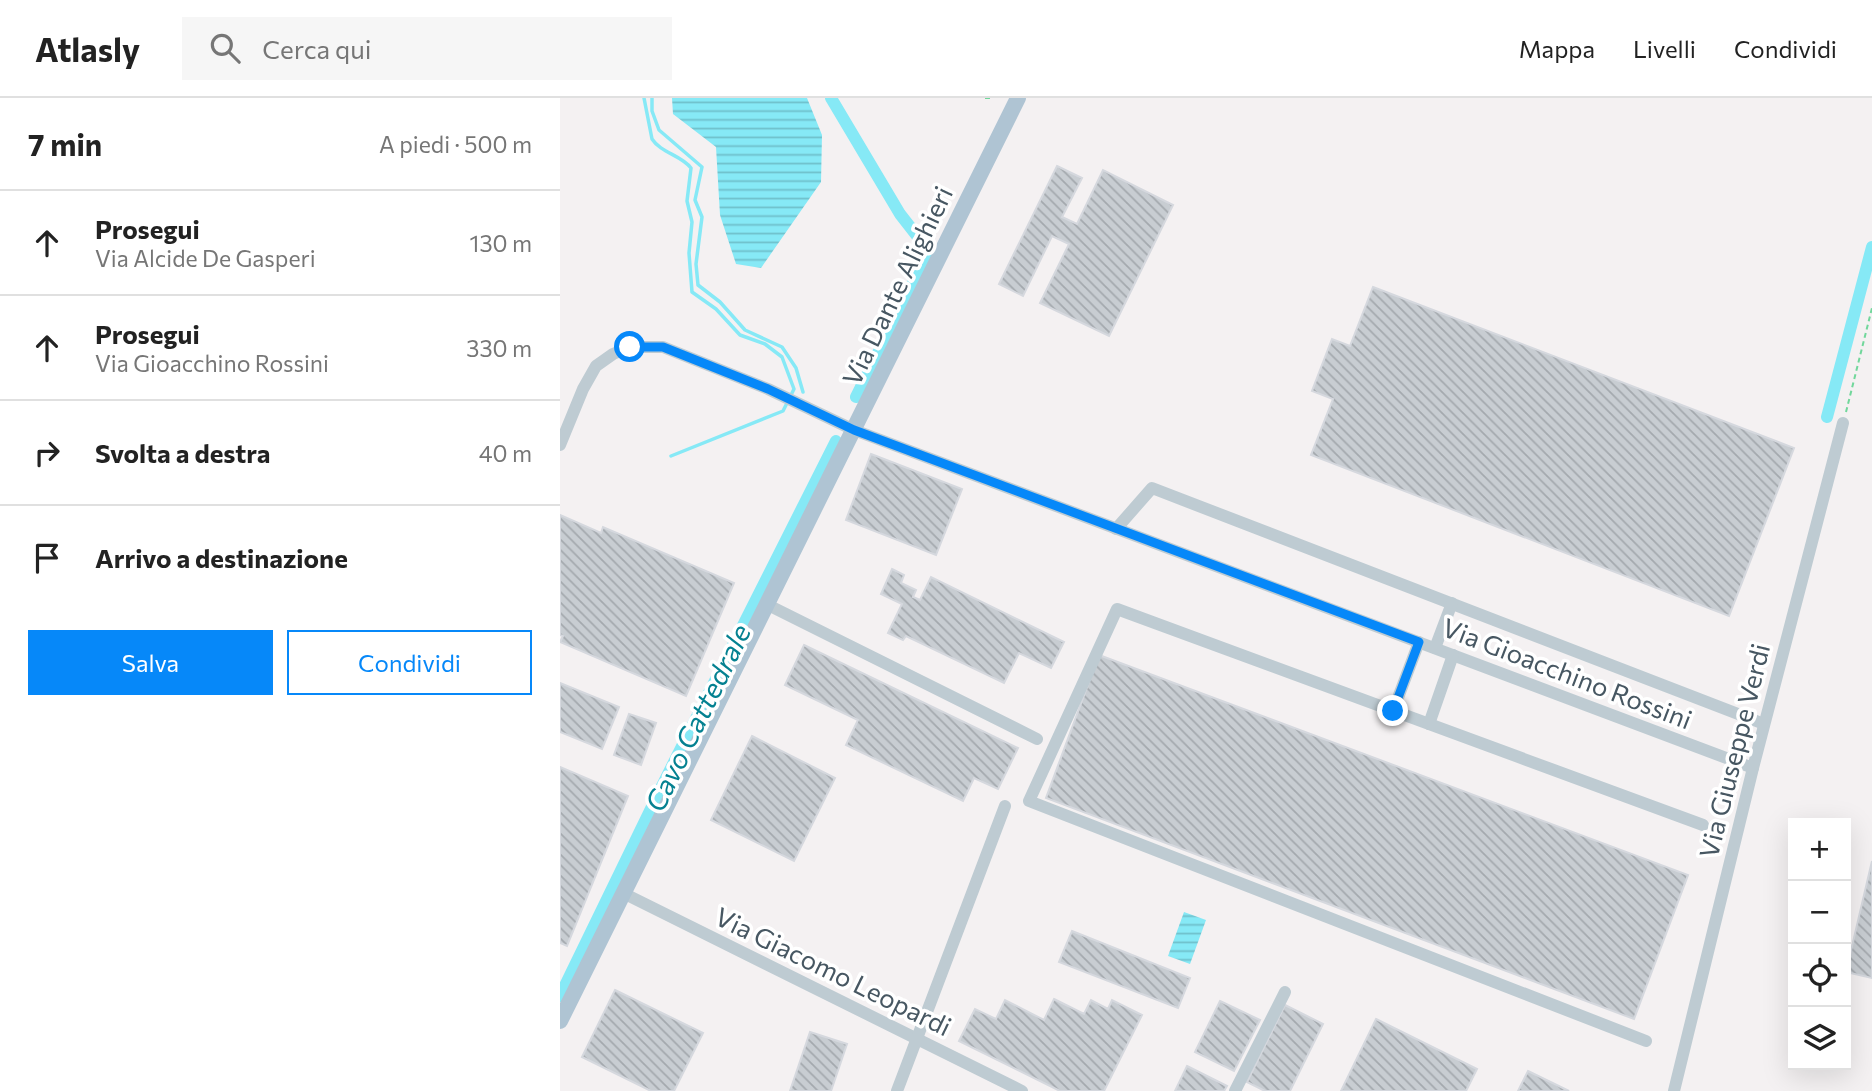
<!DOCTYPE html>
<html lang="it">
<head>
<meta charset="utf-8">
<style>
	body { margin:0; font-family:Commissioner,sans-serif; background:#f6f6f6; color:#222 }
	.controls { position:absolute; right:21px; bottom:21px; display:grid; overflow:hidden; border-radius:0px; box-shadow:0 7px 28px #0002 }
	.controls button { width:63px; height:63px; display:grid; place-items:center; padding:0; border:0; border-bottom:2px solid #e0e0e0; background:#fff; color:#222; font:35px sans-serif }
	.stop { position:absolute; width:21px; height:21px; margin:-16px; border:5px solid #0688f9; border-radius:50%; background:#fff }
	.stop.end { background:#0688f9; border-color:#fff; box-shadow:0 2px 7px #0008 }
	.list { margin:0; padding:0; list-style:none }
	h2 { display:flex; justify-content:space-between; align-items:center; height:91px; margin:0; padding:0 28px; font-size:30px }
	h2 small { font-size:23px; font-weight:400; color:#767676 }
	.list li { display:grid; grid-template-columns:46px 1fr auto; gap:21px; align-items:center; box-sizing:border-box; height:105px; padding:0 28px; border-top:2px solid #e0e0e0 }
	.list b { display:block; font-size:26px; white-space:nowrap }
	.list p { margin:0; font-size:23px; white-space:nowrap; color:#767676 }
	.list em { font-size:23px; font-style:normal; color:#767676 }
	.actions { display:flex; gap:14px; padding:21px 28px }
	.actions a { flex:1; padding:16px 0; border:2px solid #0688f9; border-radius:0px; text-align:center; font-size:24px; color:#0688f9 }
	.actions .main { background:#0688f9; color:#fff }
	.icon { flex:none; width:38px; height:38px; fill:none; stroke:currentColor; stroke-width:2; stroke-linecap:round; stroke-linejoin:round }
	.map { position:relative; flex:none; width:1312px; height:993px; overflow:hidden }
	header { display:flex; align-items:center; gap:42px; box-sizing:border-box; height:98px; padding:0 35px; background:#fff; border-bottom:2px solid #e0e0e0 }
	header strong { font-size:33px }
	nav { display:flex; gap:38px; margin-inline-start:auto; font-size:24px }
	.search { width:490px; height:63px; background:#f6f6f6; display:flex; align-items:center; gap:18px; box-sizing:border-box; padding:0 24px; border-radius:0px; color:#767676; font-size:26px }
	main { display:flex }
	aside { flex:1; background:#fff }
	.map>svg:first-child { display:block }
	.water { fill:url(#water-rules) }
	.lines { fill:none; stroke-linecap:round; stroke-linejoin:round }
	.stream { stroke:#86e9f6; stroke-width:3.5 }
	.canal { stroke:#86e9f6; stroke-width:12 }
	.building { fill:url(#building-back-hatch); stroke:#d5d8de; stroke-width:2 }
	.path { stroke:#71d79b; stroke-width:2; stroke-dasharray:5 3.5; stroke-linecap:butt }
	.minor { stroke:#becbd2; stroke-width:12 }
	.major { stroke:#afc4d3; stroke-width:16 }
	.route { stroke:#0688f9; stroke-width:9 }
	.labels { text-anchor:middle; stroke-width:7; stroke-linejoin:round; paint-order:stroke }
	.street-label { font-size:26px; fill:#475762; stroke:#fff }
	.water-label { font-size:28px; font-style:italic; fill:#048191; stroke:#fff }
</style>
</head>
<body>
<header>
<strong>Atlasly</strong>
<div class="search"><svg class="icon" aria-label="search" viewBox="0 0 24 24"><circle cx="10" cy="10" r="6"/><path d="M15 15l6 6"/></svg>Cerca qui</div>
<nav><a>Mappa</a><a>Livelli</a><a>Condividi</a></nav>
</header>
<main>
<aside>
<h2>7 min<small>A piedi · 500 m</small></h2>
<ul class="list">
<li><svg class="icon" aria-label="ahead" viewBox="0 0 24 24"><path d="M12 20V5M6 11l6-6 6 6"/></svg><div><b>Prosegui</b><p>Via Alcide De Gasperi</p></div><em>130 m</em></li>
<li><svg class="icon" aria-label="ahead" viewBox="0 0 24 24"><path d="M12 20V5M6 11l6-6 6 6"/></svg><div><b>Prosegui</b><p>Via Gioacchino Rossini</p></div><em>330 m</em></li>
<li><svg class="icon" aria-label="right" viewBox="0 0 24 24"><path d="M7 20v-9h11M14 6l5 5-5 5"/></svg><div><b>Svolta a destra</b></div><em>40 m</em></li>
<li><svg class="icon" aria-label="arrive" viewBox="0 0 24 24"><path d="M6 21V4h12l-3 4 3 4H6"/></svg><div><b>Arrivo a destinazione</b></div></li>
</ul>
<div class="actions"><a class="main">Salva</a><a>Condividi</a></div>
</aside>
<div class="map">
<svg width="1312" height="993" viewBox="0 0 1312 993">
	<defs>
		<pattern id="water-rules" width="6" height="5" patternUnits="userSpaceOnUse" patternTransform="scale(1.75)"><rect width="6" height="5" fill="#86e9f6"/><path d="M0 2.5h6" fill="none" stroke="#6fc0cb"/></pattern>
		<pattern id="building-back-hatch" width="6" height="6" patternUnits="userSpaceOnUse" patternTransform="scale(1.75)"><rect width="6" height="6" fill="#c8cdd2"/><path d="M-1 5l2 2M0 0l6 6M5-1l2 2" fill="none" stroke="#a4a9ae"/></pattern>
	</defs>
	<rect width="100%" height="100%" fill="#f4f1f2"/>
	<!-- water -->
	<g class="water">
		<path d="M 112,0 L 247,0 L 262,37 L 261,84 L 201,170 L 176,166 L 160,117 L 156,49 L 113,16 Z"/>
		<path d="M 624,814 L 646,822 L 630,866 L 608,858 Z"/>
	</g>
	<g class="lines">
		<!-- stream -->
		<g class="stream">
			<path d="M 84,0 L 92,41 C 101,55 121,57 131,70 L 127,103 L 132,124 L 129,155 L 132,194 L 156,211 L 180,237 L 205,246 L 222,259 L 234,291 L 223,313 L 111,358"/>
			<path d="M 92,0 L 92,13 L 99,32 L 142,69 L 135,102 L 142,119 L 136,166 L 138,187 L 160,204 L 185,232 L 222,249 L 236,270 L 243,294"/>
		</g>
		<!-- canal -->
		<g class="canal">
			<path d="M 271,0 L 340,116 L 365,148 L 367,157 L 296,299"/>
			<path d="M 1267,319 L 1312,149"/>
			<path d="M 0,898 L 101,690 L 276,343"/>
		</g>
	</g>
	<!-- building -->
	<g class="building">
		<path d="M 497,68 L 522,80 L 502,119 L 517,126 L 543,72 L 613,107 L 549,238 L 480,205 L 509,146 L 492,138 L 463,198 L 439,186 Z"/>
		<path d="M 813,189 L 1234,350 L 1169,518 L 751,357 L 773,301 L 752,293 L 772,241 L 790,248 Z"/>
		<path d="M 311,356 L 402,391 L 376,457 L 286,422 Z"/>
		<path d="M 0,417 L 41,435 L 43,429 L 174,485 L 126,598 L 0,544 L 3,538 L 0,537 Z"/>
		<path d="M 332,471 L 344,477 L 341,485 L 356,492 L 353,499 L 360,502 L 371,479 L 504,544 L 491,570 L 459,555 L 444,585 L 346,538 L 343,542 L 328,535 L 342,506 L 321,496 Z"/>
		<path d="M 244,547 L 458,650 L 438,691 L 414,680 L 403,703 L 286,647 L 298,622 L 225,587 Z"/>
		<path d="M 539,557 L 1128,777 L 1074,921 L 486,700 Z"/>
		<path d="M 0,585 L 59,609 L 42,651 L 0,634 Z"/>
		<path d="M 69,616 L 96,625 L 81,667 L 54,657 Z"/>
		<path d="M 192,638 L 275,680 L 234,763 L 151,722 Z"/>
		<path d="M 0,669 L 68,698 L 7,848 L 0,845 Z"/>
		<path d="M 1312,763 L 1312,880 L 1286,874 Z"/>
		<path d="M 512,833 L 630,880 L 618,910 L 499,864 Z"/>
		<path d="M 55,892 L 143,935 L 114,993 L 91,993 L 22,959 Z"/>
		<path d="M 494,901 L 524,916 L 531,902 L 548,911 L 552,902 L 582,917 L 544,993 L 500,993 L 399,943 L 415,911 L 436,921 L 445,902 L 484,922 Z"/>
		<path d="M 660,903 L 700,922 L 674,973 L 635,954 Z"/>
		<path d="M 725,907 L 763,926 L 730,993 L 705,993 L 687,984 Z"/>
		<path d="M 816,921 L 917,971 L 906,993 L 781,993 Z"/>
		<path d="M 250,934 L 287,946 L 271,993 L 230,993 Z"/>
		<path d="M 627,968 L 667,988 L 664,993 L 615,993 Z"/>
		<path d="M 968,973 L 1009,993 L 958,993 Z"/>
	</g>
	<g class="lines">
		<!-- path -->
		<g class="path">
			<path d="M 425,0 L 430,0"/>
			<path d="M 1286,314 L 1312,210"/>
		</g>
		<!-- minor -->
		<g class="minor">
			<path d="M 0,347 L 23,291 L 36,268 L 53,256 L 70,249 L 103,249 L 208,291 L 294,332 L 1193,670"/>
			<path d="M 556,431 L 592,390 L 1204,626"/>
			<path d="M 206,506 L 477,641"/>
			<path d="M 875,550 L 892,505"/>
			<path d="M 833,613 L 859,544"/>
			<path d="M 869,626 L 893,557"/>
			<path d="M 63,795 L 462,993"/>
			<path d="M 1086,943 L 469,703 L 557,511 L 1143,727"/>
			<path d="M 337,993 L 445,708"/>
			<path d="M 675,993 L 725,894"/>
			<path d="M 1114,993 L 1193,670 L 1283,325"/>
		</g>
		<!-- major -->
		<path class="major" d="M 0,923 L 458,0"/>
	</g>
	<g class="lines">
		<!-- route -->
		<path class="route" d="M 70,249 L 103,249 L 208,291 L 294,332 L 859,544 L 833,613"/>
	</g>
	<g class="labels">
		<!-- street labels -->
		<g class="street-label">
			<text transform="translate(338 188) rotate(-64)" y="9">Via Dante Alighieri</text>
			<text transform="translate(1007 576) rotate(21)" y="9">Via Gioacchino Rossini</text>
			<text transform="translate(1175 653) rotate(-76)" y="9">Via Giuseppe Verdi</text>
			<text transform="translate(273 874) rotate(26)" y="9">Via Giacomo Leopardi</text>
		</g>
		<!-- water labels -->
		<g class="water-label">
			<text transform="translate(138 620) rotate(-64)" y="10">Cavo Cattedrale</text>
		</g>
	</g>
</svg>
<div class="controls">
<button>+</button>
<button>−</button>
<button><svg class="icon" aria-label="locate" viewBox="0 0 24 24"><circle cx="12" cy="12" r="6"/><path d="M12 2v4M12 18v4M2 12h4M18 12h4"/></svg></button>
<button><svg class="icon" aria-label="layers" viewBox="0 0 24 24"><path d="M12 4l9 5-9 5-9-5zM3 14l9 5 9-5"/></svg></button>
</div>
<div class="stop" style="left:70px;top:249px"></div>
<div class="stop end" style="left:833px;top:613px"></div>
</div>
</main>
</body>
</html>
